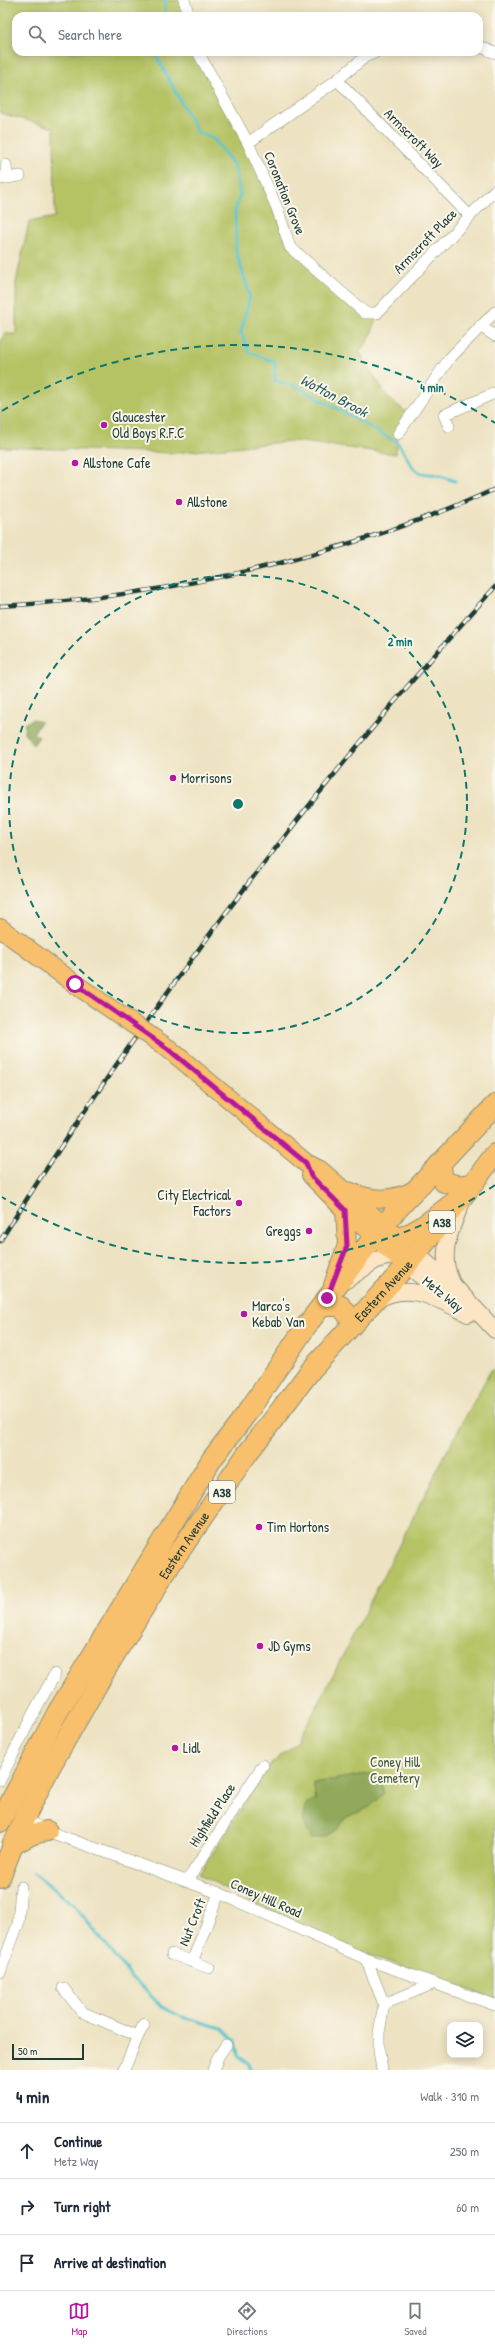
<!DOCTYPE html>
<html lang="en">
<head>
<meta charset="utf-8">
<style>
	body { margin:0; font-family:"Patrick Hand",sans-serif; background:#f6f6f7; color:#1f2937 }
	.controls { position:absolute; right:12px; bottom:12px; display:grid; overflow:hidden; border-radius:8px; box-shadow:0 2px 10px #0003 }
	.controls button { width:36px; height:36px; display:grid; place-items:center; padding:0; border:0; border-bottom:1px solid #e0e1e3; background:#fff; color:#1f2937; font:20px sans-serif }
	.scale { position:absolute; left:12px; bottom:10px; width:72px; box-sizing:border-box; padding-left:4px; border:2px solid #1f3d34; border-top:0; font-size:11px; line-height:14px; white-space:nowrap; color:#1f3d34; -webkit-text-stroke:3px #fbf7ec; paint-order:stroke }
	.stop { position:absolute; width:12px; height:12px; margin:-9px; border:3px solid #b5179e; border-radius:50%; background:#fff }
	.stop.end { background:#b5179e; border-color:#fff; box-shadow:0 1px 4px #0008 }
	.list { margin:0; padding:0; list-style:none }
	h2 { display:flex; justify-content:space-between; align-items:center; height:52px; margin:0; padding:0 16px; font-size:17px }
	h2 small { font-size:13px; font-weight:400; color:#747a83 }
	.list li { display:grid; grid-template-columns:26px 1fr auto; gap:12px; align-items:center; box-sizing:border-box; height:56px; padding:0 16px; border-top:1px solid #e0e1e3 }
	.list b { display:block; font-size:15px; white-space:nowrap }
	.list p { margin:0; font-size:13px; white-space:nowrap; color:#747a83 }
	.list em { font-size:13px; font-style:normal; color:#747a83 }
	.icon { flex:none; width:22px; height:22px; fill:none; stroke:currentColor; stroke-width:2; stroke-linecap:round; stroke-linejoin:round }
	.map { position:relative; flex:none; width:495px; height:2070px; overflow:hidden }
	.search { position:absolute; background:#fff; box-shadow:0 2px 10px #0003; left:12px; right:12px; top:12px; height:44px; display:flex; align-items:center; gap:10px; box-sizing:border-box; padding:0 14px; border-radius:12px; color:#747a83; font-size:15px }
	.sheet { height:220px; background:#fff }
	nav { display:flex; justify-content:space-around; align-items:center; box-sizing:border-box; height:56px; border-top:1px solid #e0e1e3; background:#fff; font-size:11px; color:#747a83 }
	nav a { display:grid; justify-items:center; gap:2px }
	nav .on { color:#b5179e }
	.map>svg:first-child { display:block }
	.green { fill:#b5c365; stroke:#6a804c }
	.forest { fill:#90a95a; stroke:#587347 }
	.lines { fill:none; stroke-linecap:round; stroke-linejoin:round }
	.stream { stroke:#55c2cd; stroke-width:3 }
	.street-casing { stroke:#86907a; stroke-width:12 }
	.secondary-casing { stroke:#86907a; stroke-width:18 }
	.primary-casing { stroke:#86907a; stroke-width:20 }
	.highway-casing { stroke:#86907a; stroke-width:22 }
	.street { stroke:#fff; stroke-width:11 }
	.secondary { stroke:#fce5c4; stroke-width:16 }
	.primary { stroke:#f8bf6c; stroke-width:18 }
	.highway { stroke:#f8bf6c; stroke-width:20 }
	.rail-casing { stroke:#1f3d34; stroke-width:4.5 }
	.rail { stroke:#fbf7ec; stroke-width:3; stroke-dasharray:9; stroke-linecap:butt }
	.primary-bridge-casing { stroke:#86907a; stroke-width:20; stroke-linecap:butt }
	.primary-bridge { stroke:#f8bf6c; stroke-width:18 }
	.route { stroke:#b5179e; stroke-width:5 }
	.ring { fill:none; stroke:#0f766e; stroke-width:2; stroke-dasharray:7 5 }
	.poi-dot { fill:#b5179e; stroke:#fbf7ec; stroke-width:1.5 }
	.labels { text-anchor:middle; stroke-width:4; stroke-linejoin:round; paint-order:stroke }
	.shield { fill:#fbf7ec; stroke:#61756b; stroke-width:1 }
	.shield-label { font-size:13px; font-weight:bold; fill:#1f3d34 }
	.street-label { font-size:14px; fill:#1f3d34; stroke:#fbf7ec }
	.poi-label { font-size:14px; fill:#1f3d34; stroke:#fbf7ec; text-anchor:start }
	.park-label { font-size:14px; fill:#445e40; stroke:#fbf7ec }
	.water-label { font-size:15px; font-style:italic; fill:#2c5e5a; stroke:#fbf7ec }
	.centre { fill:#0f766e; stroke:#fbf7ec; stroke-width:2 }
	.ring-label { font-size:12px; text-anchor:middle; font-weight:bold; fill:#0f766e; stroke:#fbf7ec; stroke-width:4; stroke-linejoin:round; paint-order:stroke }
</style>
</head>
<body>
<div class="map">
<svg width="495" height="2070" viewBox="0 0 495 2070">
	<rect width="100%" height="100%" fill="#fbf7ec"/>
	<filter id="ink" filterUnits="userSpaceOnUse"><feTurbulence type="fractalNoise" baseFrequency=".025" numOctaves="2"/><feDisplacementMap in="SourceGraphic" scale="8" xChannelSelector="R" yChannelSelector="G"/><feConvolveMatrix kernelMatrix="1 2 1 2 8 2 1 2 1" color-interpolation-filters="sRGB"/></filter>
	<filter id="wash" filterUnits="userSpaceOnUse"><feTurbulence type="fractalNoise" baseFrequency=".012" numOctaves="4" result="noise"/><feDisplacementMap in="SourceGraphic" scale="16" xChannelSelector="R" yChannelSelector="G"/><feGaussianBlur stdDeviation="0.9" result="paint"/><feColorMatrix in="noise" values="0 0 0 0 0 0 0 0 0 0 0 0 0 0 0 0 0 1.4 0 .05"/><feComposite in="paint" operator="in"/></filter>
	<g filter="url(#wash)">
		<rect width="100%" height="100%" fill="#ede2c1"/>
		<!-- green -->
		<g class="green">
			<path d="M 0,0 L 184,0 L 189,16 L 16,16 L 16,52 L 198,52 L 248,143 L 290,247 L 364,313 L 377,313 C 374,328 371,341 359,351 L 388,398 L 410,415 L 398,434 L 396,454 L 294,441 L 174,453 L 0,447 L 0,346 L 4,334 L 16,334 L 16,282 L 29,222 L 55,217 L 54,128 L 0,113 Z"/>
			<path d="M 491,1370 L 495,1371 L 495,1999 L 355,1950 L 239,1896 L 199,1874 L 270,1765 L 296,1743 L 316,1708 L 447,1451 Z"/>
		</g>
		<!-- forest -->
		<g class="forest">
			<path d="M 33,719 L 41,722 L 33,733 L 39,737 L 33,745 L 24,732 L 25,723 Z"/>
			<path d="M 378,1772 L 384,1793 L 370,1807 L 345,1818 L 339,1828 L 326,1836 L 312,1839 L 303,1823 L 306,1805 L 316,1800 L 313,1783 Z"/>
		</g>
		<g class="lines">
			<!-- stream -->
			<g class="stream">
				<path d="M 165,0 L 165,16"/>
				<path d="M 157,52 L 156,55 L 197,132 L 213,138 L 235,167 L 240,194 L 235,211 L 236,251 L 250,296 L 241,332 L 249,352 L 275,362 L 275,381 L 298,387 L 398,443 L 414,469 L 421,473 L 437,475 L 455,481"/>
				<path d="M 33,1872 L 74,1905 L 128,1973 L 162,2007 L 182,2017 L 222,2028 L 235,2041 L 238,2056 L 248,2063 L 251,2070"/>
			</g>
		</g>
	</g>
	<g filter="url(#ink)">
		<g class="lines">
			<defs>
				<g id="street">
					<path d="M 184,0 L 189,16"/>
					<path d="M 479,46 L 495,53"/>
					<path d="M 198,52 L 248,143 L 277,208 L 290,247 L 365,313 L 377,313 L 495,190"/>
					<path d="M 337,80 L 470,216"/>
					<path d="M 248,143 L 337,80 L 365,57 L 376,52"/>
					<path d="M 6,165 L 7,177"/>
					<path d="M 0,179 L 20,176"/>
					<path d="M 480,326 L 495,336"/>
					<path d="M 449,426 L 444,415 L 495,393"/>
					<path d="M 398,434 L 449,359 L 495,312"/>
					<path d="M 0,1780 L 34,1712 L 55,1674"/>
					<path d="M 24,1819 L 47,1831 L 219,1893 L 366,1959 L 495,2005"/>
					<path d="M 187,1881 L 263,1765"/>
					<path d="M 172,1954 L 209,1968"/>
					<path d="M 366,1959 L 384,2004 L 379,2033 L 379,2051 L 382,2070"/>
					<path d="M 192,1962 L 219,1893"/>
					<path d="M 0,1972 L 18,1924 L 21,1887"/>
					<path d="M 63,1988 L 82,2012 L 133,2034 L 137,2038 L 124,2070"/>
					<path d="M 384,2004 L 435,1983"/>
					<path d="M 137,2038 L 144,2024"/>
					<path d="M 213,2070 L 218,2057 L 226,2045"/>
				</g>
				<g id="secondary">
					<path d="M 407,1265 L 446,1296"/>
					<path d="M 346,1280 L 376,1260 L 404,1252 L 416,1254 L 453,1285 L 495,1330"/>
					<path d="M 452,1283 C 438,1255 450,1231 461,1204"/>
					<path d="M 375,1301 C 408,1280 438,1299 468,1314"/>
				</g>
				<g id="primary">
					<path d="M 0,928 L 75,984"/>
					<path d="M 169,1049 L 306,1163 L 320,1170 L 416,1254"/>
					<path d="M 311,1175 L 345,1210 L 407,1265"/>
					<path d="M 348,1191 C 372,1201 393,1202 416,1189"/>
					<path d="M 388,1238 C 412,1238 435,1215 454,1201"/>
					<path d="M 333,1285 L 347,1245 L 345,1210"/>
				</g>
				<g id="highway">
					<path d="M 440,1164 L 444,1182 L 459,1186 L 474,1183"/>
					<path d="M 322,1306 L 341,1306 L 353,1322"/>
					<path d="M 0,1822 L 57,1713 L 212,1459 L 247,1413 L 307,1325 L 366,1247 L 393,1214 L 495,1105"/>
					<path d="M 12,1845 L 33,1834 L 47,1831"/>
					<path id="s1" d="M 0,1877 L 24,1819 L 50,1767 L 109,1664 L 172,1562 L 247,1454 L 311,1370 L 407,1265 L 468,1190 L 495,1154"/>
				</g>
			</defs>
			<!-- street casing -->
			<use href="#street" class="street-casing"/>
			<!-- secondary casing -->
			<use href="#secondary" class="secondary-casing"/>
			<!-- primary casing -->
			<use href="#primary" class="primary-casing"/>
			<!-- highway casing -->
			<use href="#highway" class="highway-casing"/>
			<!-- street -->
			<use href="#street" class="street"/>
			<!-- secondary -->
			<use href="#secondary" class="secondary"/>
			<!-- primary -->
			<use href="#primary" class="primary"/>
			<!-- highway -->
			<use href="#highway" class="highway"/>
			<defs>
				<g id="rail">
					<path d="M 0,606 C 130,599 259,574 382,533 C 420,520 459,506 495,489"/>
					<path d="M 0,1241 C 146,1009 311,790 495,587"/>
				</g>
			</defs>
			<!-- rail casing -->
			<use href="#rail" class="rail-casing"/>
			<!-- rail -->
			<use href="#rail" class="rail"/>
			<defs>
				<path id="primary-bridge" d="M 75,984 L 169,1049"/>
			</defs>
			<!-- primary-bridge casing -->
			<use href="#primary-bridge" class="primary-bridge-casing"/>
			<!-- primary-bridge -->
			<use href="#primary-bridge" class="primary-bridge"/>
		</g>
	</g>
	<g class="lines" filter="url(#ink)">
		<!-- route -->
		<path class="route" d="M 75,984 L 168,1049 L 306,1163 L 311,1176 L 345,1210 L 347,1246 L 327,1298"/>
	</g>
	<!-- distance rings -->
	<g class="ring">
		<circle cx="238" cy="804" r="229"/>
		<path d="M495 1185A459 459 0 0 1 2 1197M2 411A459 459 0 0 1 495 423"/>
	</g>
	<!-- markers -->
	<g class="poi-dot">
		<circle cx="104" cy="425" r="4"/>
		<circle cx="75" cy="463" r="4"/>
		<circle cx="179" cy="502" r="4"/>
		<circle cx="173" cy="778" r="4"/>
		<circle cx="239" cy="1203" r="4"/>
		<circle cx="309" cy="1231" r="4"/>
		<circle cx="244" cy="1314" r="4"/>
		<circle cx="259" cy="1527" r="4"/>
		<circle cx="260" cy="1646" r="4"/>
		<circle cx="175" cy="1748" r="4"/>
	</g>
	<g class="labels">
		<!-- shield labels -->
		<g class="shield">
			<rect x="429" y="1211" width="26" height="22" rx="3"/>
			<rect x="209" y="1481" width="26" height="22" rx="3"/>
		</g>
		<g class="shield-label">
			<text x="442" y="1227">A38</text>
			<text x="222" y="1497">A38</text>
		</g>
		<!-- street labels -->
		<g class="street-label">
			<text transform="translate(414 138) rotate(45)" y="5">Armscroft Way</text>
			<text transform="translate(285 193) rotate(68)" y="5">Coronation Grove</text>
			<text transform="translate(425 241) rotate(-46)" y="5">Armscroft Place</text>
			<text dy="5" stroke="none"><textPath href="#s1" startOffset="704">Eastern Avenue</textPath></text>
			<text transform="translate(443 1294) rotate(39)" y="5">Metz Way</text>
			<text dy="5" stroke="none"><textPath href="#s1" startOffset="380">Eastern Avenue</textPath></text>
			<text transform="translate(212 1815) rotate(-57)" y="5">Highfield Place</text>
			<text transform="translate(266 1898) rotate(24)" y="5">Coney Hill Road</text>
			<text transform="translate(192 1922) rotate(-68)" y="5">Nut Croft</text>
		</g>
		<!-- poi labels -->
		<g class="poi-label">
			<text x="112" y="422">Gloucester<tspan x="112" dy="16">Old Boys R.F.C</tspan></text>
			<text x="83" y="468">Allstone Cafe</text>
			<text x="187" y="507">Allstone</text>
			<text x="181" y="783">Morrisons</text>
			<text x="231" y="1200" text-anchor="end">City Electrical<tspan x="231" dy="16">Factors</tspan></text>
			<text x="301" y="1236" text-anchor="end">Greggs</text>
			<text x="252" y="1311">Marco's<tspan x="252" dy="16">Kebab Van</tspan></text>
			<text x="267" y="1532">Tim Hortons</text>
			<text x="268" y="1651">JD Gyms</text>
			<text x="183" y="1753">Lidl</text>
		</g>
		<!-- park labels -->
		<g class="park-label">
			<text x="395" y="1767">Coney Hill<tspan x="395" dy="16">Cemetery</tspan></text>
		</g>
		<!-- water labels -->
		<g class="water-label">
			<text transform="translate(334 396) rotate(28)" y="5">Wotton Brook</text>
		</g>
	</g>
	<circle cx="238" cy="804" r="6" class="centre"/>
	<g class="ring-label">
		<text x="432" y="392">4 min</text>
		<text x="400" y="646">2 min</text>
	</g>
</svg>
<div class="controls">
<button><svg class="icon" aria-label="layers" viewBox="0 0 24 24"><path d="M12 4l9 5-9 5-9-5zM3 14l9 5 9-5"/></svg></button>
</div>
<div class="scale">50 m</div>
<div class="stop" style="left:75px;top:984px"></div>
<div class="stop end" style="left:327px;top:1298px"></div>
<div class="search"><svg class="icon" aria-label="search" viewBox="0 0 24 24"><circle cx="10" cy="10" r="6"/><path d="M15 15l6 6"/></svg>Search here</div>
</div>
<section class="sheet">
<h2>4 min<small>Walk · 310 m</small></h2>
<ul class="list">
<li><svg class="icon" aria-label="ahead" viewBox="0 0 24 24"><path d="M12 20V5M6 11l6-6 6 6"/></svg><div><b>Continue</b><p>Metz Way</p></div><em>250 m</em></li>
<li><svg class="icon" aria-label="right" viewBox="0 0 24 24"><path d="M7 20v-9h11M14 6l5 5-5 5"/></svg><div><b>Turn right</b></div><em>60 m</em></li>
<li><svg class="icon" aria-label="arrive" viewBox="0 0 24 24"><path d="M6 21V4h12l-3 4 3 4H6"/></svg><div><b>Arrive at destination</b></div></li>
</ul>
</section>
<nav>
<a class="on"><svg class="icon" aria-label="map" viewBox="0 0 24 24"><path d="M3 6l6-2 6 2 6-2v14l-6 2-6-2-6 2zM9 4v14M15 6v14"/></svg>Map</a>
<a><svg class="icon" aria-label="directions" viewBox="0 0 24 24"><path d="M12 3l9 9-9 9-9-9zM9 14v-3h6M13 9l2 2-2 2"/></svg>Directions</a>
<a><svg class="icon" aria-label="saved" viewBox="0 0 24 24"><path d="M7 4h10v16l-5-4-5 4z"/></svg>Saved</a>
</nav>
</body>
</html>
